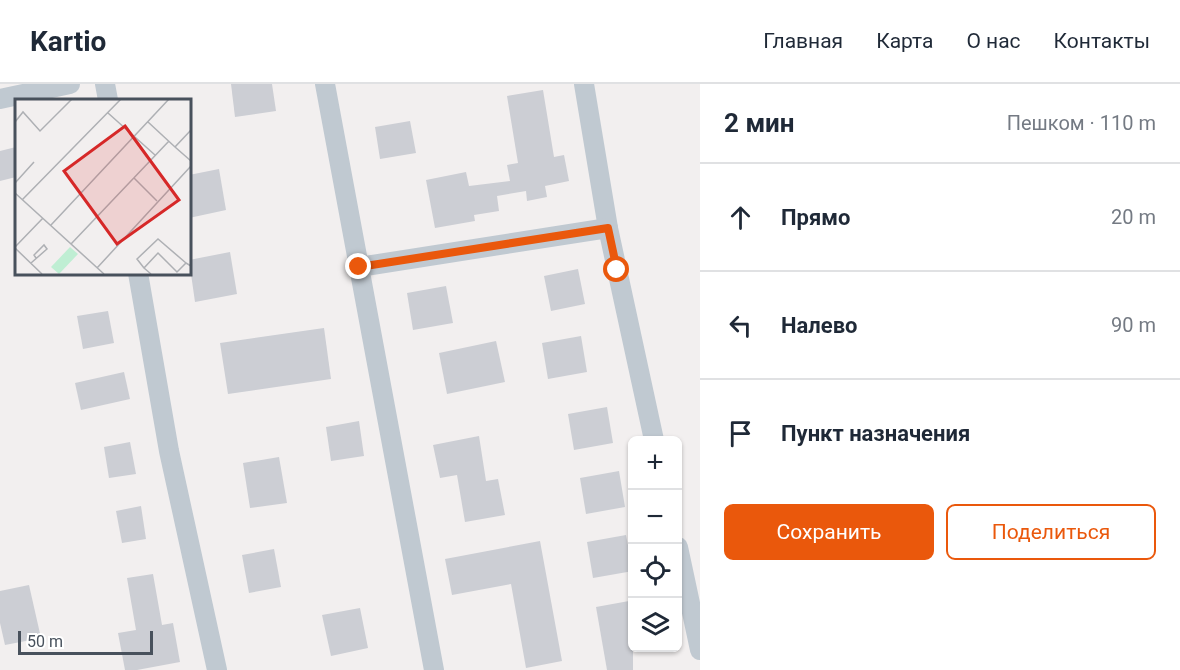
<!DOCTYPE html>
<html lang="ru">
<head>
<meta charset="utf-8">
<style>
	body { margin:0; font-family:Roboto,sans-serif; background:#f6f6f7; color:#1f2937 }
	.controls { position:absolute; right:18px; bottom:18px; display:grid; overflow:hidden; border-radius:9px; box-shadow:0 2px 4px #0004 }
	.controls button { width:54px; height:54px; display:grid; place-items:center; padding:0; border:0; border-bottom:2px solid #e0e1e3; background:#fff; color:#1f2937; font:30px sans-serif }
	.scale { position:absolute; left:18px; bottom:15px; width:135px; box-sizing:border-box; padding-left:6px; border:3px solid #48515c; border-top:0; font-size:16px; line-height:21px; white-space:nowrap; color:#48515c; -webkit-text-stroke:4px #fff; paint-order:stroke }
	.stop { position:absolute; width:18px; height:18px; margin:-14px; border:4px solid #ea580c; border-radius:50%; background:#fff }
	.stop.end { background:#ea580c; border-color:#fff; box-shadow:0 2px 6px #0008 }
	.list { margin:0; padding:0; list-style:none }
	h2 { display:flex; justify-content:space-between; align-items:center; height:78px; margin:0; padding:0 24px; font-size:26px }
	h2 small { font-size:20px; font-weight:400; color:#747a83 }
	.list li { display:grid; grid-template-columns:39px 1fr auto; gap:18px; align-items:center; box-sizing:border-box; height:108px; padding:0 24px; border-top:2px solid #e0e1e3 }
	.list b { display:block; font-size:22px; white-space:nowrap }
	.list em { font-size:20px; font-style:normal; color:#747a83 }
	.actions { display:flex; gap:12px; padding:18px 24px }
	.actions a { flex:1; padding:14px 0; border:2px solid #ea580c; border-radius:9px; text-align:center; font-size:21px; color:#ea580c }
	.actions .main { background:#ea580c; color:#fff }
	.icon { flex:none; width:33px; height:33px; fill:none; stroke:currentColor; stroke-width:2; stroke-linecap:round; stroke-linejoin:round }
	.map { position:relative; flex:none; width:700px; height:586px; overflow:hidden }
	header { display:flex; align-items:center; gap:36px; box-sizing:border-box; height:84px; padding:0 30px; background:#fff; border-bottom:2px solid #e0e1e3 }
	header strong { font-size:28px }
	nav { display:flex; gap:33px; margin-inline-start:auto; font-size:21px }
	main { display:flex }
	aside { flex:1; background:#fff }
	.map>svg:first-child { display:block }
	.building { fill:#ccced4 }
	.lines { fill:none; stroke-linecap:round; stroke-linejoin:round }
	.minor { stroke:#c0c9d1; stroke-width:20 }
	.route { stroke:#ea580c; stroke-width:8 }
	.inset-road { fill:none; stroke:#aeb0b4; stroke-width:1.5 }
	.view { fill:#d62828; fill-opacity:0.15; stroke:#d62828; stroke-width:3 }
	.inset-edge { fill:none; stroke:#48515c; stroke-width:3 }
</style>
</head>
<body>
<header>
<strong>Kartio</strong>
<nav><a>Главная</a><a>Карта</a><a>О нас</a><a>Контакты</a></nav>
</header>
<main>
<div class="map">
<svg width="700" height="586" viewBox="0 0 700 586">
	<rect width="100%" height="100%" fill="#f2efef"/>
	<!-- building -->
	<g class="building">
		<path d="M 231,0 L 272,0 L 276,27 L 235,33 Z"/>
		<path d="M 543,6 L 554,73 L 564,71 L 569,97 L 545,102 L 547,113 L 527,117 L 526,107 L 497,112 L 499,127 L 474,131 L 475,137 L 435,144 L 426,96 L 466,88 L 469,102 L 510,97 L 507,81 L 518,79 L 507,12 Z"/>
		<path d="M 410,37 L 416,69 L 380,75 L 375,43 Z"/>
		<path d="M 16,63 L 16,93 L 0,97 L 0,67 Z"/>
		<path d="M 219,85 L 226,126 L 189,134 L 189,91 Z"/>
		<path d="M 230,168 L 237,210 L 195,218 L 189,176 Z"/>
		<path d="M 578,185 L 585,220 L 551,227 L 544,192 Z"/>
		<path d="M 446,202 L 453,239 L 413,246 L 407,209 Z"/>
		<path d="M 108,227 L 114,259 L 83,265 L 77,232 Z"/>
		<path d="M 324,244 L 331,295 L 228,310 L 220,259 Z"/>
		<path d="M 581,252 L 587,288 L 548,295 L 542,259 Z"/>
		<path d="M 496,257 L 505,298 L 447,310 L 439,269 Z"/>
		<path d="M 124,288 L 130,315 L 81,326 L 75,299 Z"/>
		<path d="M 607,323 L 613,359 L 574,366 L 568,330 Z"/>
		<path d="M 359,337 L 364,372 L 331,377 L 326,343 Z"/>
		<path d="M 479,352 L 486,397 L 498,395 L 505,431 L 465,438 L 457,391 L 440,394 L 433,361 Z"/>
		<path d="M 130,358 L 136,390 L 109,394 L 104,363 Z"/>
		<path d="M 279,373 L 287,419 L 250,424 L 243,379 Z"/>
		<path d="M 619,387 L 625,423 L 586,430 L 580,394 Z"/>
		<path d="M 141,422 L 146,455 L 122,459 L 116,427 Z"/>
		<path d="M 626,451 L 633,487 L 593,494 L 587,458 Z"/>
		<path d="M 540,457 L 562,577 L 526,584 L 511,500 L 452,511 L 445,475 Z"/>
		<path d="M 274,465 L 281,503 L 249,509 L 242,471 Z"/>
		<path d="M 153,490 L 162,541 L 173,539 L 180,578 L 137,586 L 125,586 L 118,549 L 136,546 L 127,494 Z"/>
		<path d="M 29,501 L 41,554 L 5,561 L 0,539 L 0,507 Z"/>
		<path d="M 629,517 L 633,537 L 633,586 L 607,586 L 596,523 Z"/>
		<path d="M 360,524 L 368,564 L 331,572 L 322,531 Z"/>
	</g>
	<g class="lines">
		<!-- minor -->
		<g class="minor">
			<path d="M 105,0 L 108,16"/>
			<path d="M 325,0 L 434,586"/>
			<path d="M 584,0 L 608,144 L 654,356"/>
			<path d="M 0,15 L 70,0"/>
			<path d="M 359,183 L 608,144"/>
			<path d="M 138,189 L 169,367 L 217,586"/>
			<path d="M 678,463 L 700,566"/>
		</g>
	</g>
	<g class="lines">
		<!-- route -->
		<path class="route" d="M 359,183 L 608,144 L 617,186"/>
	</g>
	<!-- overview -->
	<g transform="translate(15 15)">
		<rect width="176" height="176" fill="#f2efef"/>
		<path d="M 55,148 L 63,155 L 44,175 L 36,168 Z" fill="#bfeed3"/>
		<path class="inset-road" d="M 93,14 L 140,56M 0,23 L 8,13 L 25,32 L 57,0M 133,23 L 160,48M 176,31 L 160,48 L 176,62M 119,79 L 142,102M 0,84 L 19,63M 0,94 L 89,175M 7,101 L 106,0M 36,126 L 154,0M 56,145 L 154,42M 0,148 L 28,119M 0,149 L 27,175M 16,164 L 32,150 L 29,146 L 19,156 L 21,159M 82,169 L 176,67M 129,169 L 122,160 L 143,140 L 171,164M 136,175 L 129,169 L 143,154 L 162,173 L 171,164 L 176,167"/>
		<path class="view" d="M 110,27 L 164,101 L 102,145 L 49,72 Z"/>
		<rect width="176" height="176" class="inset-edge"/>
	</g>
</svg>
<div class="controls">
<button>+</button>
<button>−</button>
<button><svg class="icon" aria-label="locate" viewBox="0 0 24 24"><circle cx="12" cy="12" r="6"/><path d="M12 2v4M12 18v4M2 12h4M18 12h4"/></svg></button>
<button><svg class="icon" aria-label="layers" viewBox="0 0 24 24"><path d="M12 4l9 5-9 5-9-5zM3 14l9 5 9-5"/></svg></button>
</div>
<div class="scale">50 m</div>
<div class="stop" style="left:617px;top:186px"></div>
<div class="stop end" style="left:359px;top:183px"></div>
</div>
<aside>
<h2>2 мин<small>Пешком · 110 m</small></h2>
<ul class="list">
<li><svg class="icon" aria-label="ahead" viewBox="0 0 24 24"><path d="M12 20V5M6 11l6-6 6 6"/></svg><div><b>Прямо</b></div><em>20 m</em></li>
<li><svg class="icon" aria-label="left" viewBox="0 0 24 24"><path d="M17 20v-9H6M10 6l-5 5 5 5"/></svg><div><b>Налево</b></div><em>90 m</em></li>
<li><svg class="icon" aria-label="arrive" viewBox="0 0 24 24"><path d="M6 21V4h12l-3 4 3 4H6"/></svg><div><b>Пункт назначения</b></div></li>
</ul>
<div class="actions"><a class="main">Сохранить</a><a>Поделиться</a></div>
</aside>
</main>
</body>
</html>
